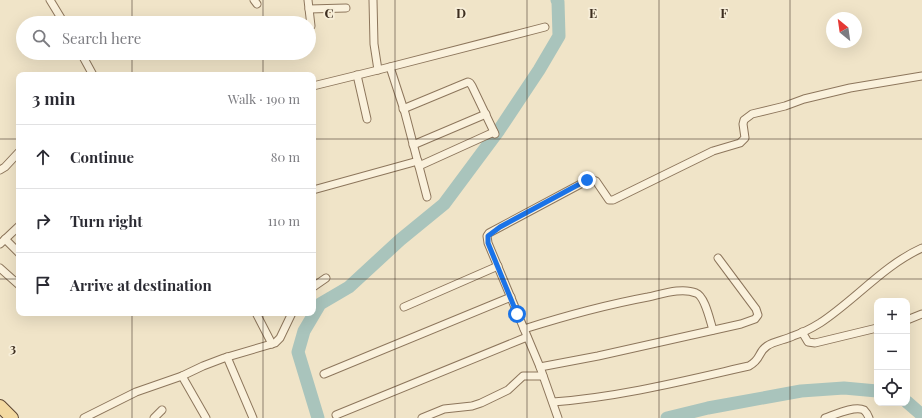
<!DOCTYPE html>
<html lang="en">
<head>
<meta charset="utf-8">
<style>
	body { margin:0; font-family:"Playfair Display",serif; background:#f7f7f7; color:#2b2b33 }
	.controls { position:absolute; right:12px; bottom:12px; display:grid; overflow:hidden; border-radius:8px; box-shadow:0 4px 16px #0002 }
	.controls button { width:36px; height:36px; display:grid; place-items:center; padding:0; border:0; border-bottom:1px solid #e1e1e2; background:#fff; color:#2b2b33; font:20px sans-serif }
	.compass { position:absolute; left:826px; top:12px; width:36px; height:36px; border-radius:50%; background:#fff; box-shadow:0 4px 16px #0002; rotate:331deg }
	.stop { position:absolute; width:12px; height:12px; margin:-9px; border:3px solid #1a73e8; border-radius:50%; background:#fff }
	.stop.end { background:#1a73e8; border-color:#fff; box-shadow:0 1px 4px #0008 }
	.list { margin:0; padding:0; list-style:none }
	h2 { display:flex; justify-content:space-between; align-items:center; height:52px; margin:0; padding:0 16px; font-size:17px }
	h2 small { font-size:13px; font-weight:400; color:#7c7c81 }
	.list li { display:grid; grid-template-columns:26px 1fr auto; gap:12px; align-items:center; box-sizing:border-box; height:64px; padding:0 16px; border-top:1px solid #e1e1e2 }
	.list b { display:block; font-size:15px; white-space:nowrap }
	.list em { font-size:13px; font-style:normal; color:#7c7c81 }
	.icon { flex:none; width:22px; height:22px; fill:none; stroke:currentColor; stroke-width:2; stroke-linecap:round; stroke-linejoin:round }
	.map { position:relative; flex:none; width:922px; height:418px; overflow:hidden }
	.search { position:absolute; background:#fff; box-shadow:0 4px 16px #0002; left:16px; top:16px; width:300px; height:44px; display:flex; align-items:center; gap:10px; box-sizing:border-box; padding:0 14px; border-radius:22px; color:#7c7c81; font-size:15px }
	.panel { position:absolute; background:#fff; box-shadow:0 4px 16px #0002; left:16px; top:72px; width:300px; height:244px; border-radius:8px }
	.map>svg:first-child { display:block }
	.lines { fill:none; stroke-linecap:round; stroke-linejoin:round }
	.river { stroke:#a9c4bc; stroke-width:13 }
	.street-casing { stroke:#8d765c; stroke-width:9 }
	.primary-casing { stroke:#5b4430; stroke-width:14 }
	.street { stroke:#faf1dc; stroke-width:7 }
	.primary { stroke:#f3d9a0; stroke-width:12 }
	.route { stroke:#1a73e8; stroke-width:5 }
	.grid { fill:none; stroke:#3d2e20; stroke-width:1; stroke-opacity:0.55 }
	.grid-label { font-size:13px; text-anchor:middle; font-weight:bold; fill:#3d2e20; stroke:#f7eed8; stroke-width:3.5; stroke-linejoin:round; paint-order:stroke }
</style>
</head>
<body>
<div class="map">
<svg width="922" height="418" viewBox="0 0 922 418">
	<rect width="100%" height="100%" fill="#f0e4c8"/>
	<g class="lines">
		<!-- river -->
		<g class="river">
			<path d="M 907,402 L 922,415"/>
			<path d="M 318,418 L 298,352 L 304,331 L 320,304 L 349,287 L 400,240 L 444,204 L 499,130 L 539,70 L 559,36 L 558,2 L 557,0"/>
			<path d="M 667,418 L 708,408 L 801,391 L 844,388 L 877,391"/>
		</g>
		<defs>
			<g id="street">
				<path d="M 50,0 L 64,23"/>
				<path d="M 254,0 L 257,4"/>
				<path d="M 308,0 L 311,26"/>
				<path d="M 373,0 L 374,44 L 378,70"/>
				<path d="M 309,9 L 346,8"/>
				<path d="M 81,53 L 93,75"/>
				<path d="M 390,67 L 405,113 L 427,197"/>
				<path d="M 357,75 L 367,119"/>
				<path d="M 313,86 L 378,70 L 545,27"/>
				<path d="M 403,109 L 468,82 L 470,83 L 472,86 L 495,134"/>
				<path d="M 413,145 L 486,114"/>
				<path d="M 419,166 L 494,132"/>
				<path d="M 0,170 L 5,167 L 19,152"/>
				<path d="M 313,190 L 418,161"/>
				<path d="M 5,239 L 19,253"/>
				<path d="M 0,244 L 19,226"/>
				<path d="M 0,268 L 19,285"/>
				<path d="M 313,287 L 326,278"/>
				<path d="M 404,307 L 498,266"/>
				<path d="M 256,313 L 272,344"/>
				<path d="M 907,320 L 922,314"/>
				<path d="M 524,329 C 565,316 605,305 648,297 C 662,294 682,287 696,293 C 705,296 710,321 713,330"/>
				<path d="M 802,332 L 808,342 L 815,343 L 877,328"/>
				<path d="M 227,357 L 253,418"/>
				<path d="M 540,367 L 598,356 L 741,324 L 755,319 L 758,315 L 756,309 L 718,258"/>
				<path d="M 324,374 L 511,297"/>
				<path d="M 182,376 L 206,418"/>
				<path d="M 553,402 C 620,397 683,381 749,366 C 762,359 757,353 767,346 C 774,341 785,340 793,336 C 802,333 812,328 820,323 C 855,300 884,265 922,248"/>
				<path d="M 336,415 L 527,337"/>
				<path d="M 84,418 L 136,392 L 182,376 L 203,366 L 224,358 L 275,343 L 280,338 L 292,313"/>
				<path d="M 154,418 L 162,410"/>
				<path d="M 422,418 L 444,409 L 472,406 L 481,403 L 508,390 L 523,376 L 543,376"/>
				<path d="M 558,418 L 540,367 L 488,243 L 487,236 L 489,233 L 590,179 L 596,181 L 609,200 L 613,200 L 713,151 L 740,143 L 745,138 L 743,124 L 744,120 L 752,114 L 785,106 L 804,99 L 850,88 L 922,76"/>
				<path d="M 825,418 C 834,415 855,405 864,410 C 866,412 868,415 869,418"/>
			</g>
			<path id="primary" d="M 0,406 L 12,418"/>
		</defs>
		<!-- street casing -->
		<use href="#street" class="street-casing"/>
		<!-- primary casing -->
		<use href="#primary" class="primary-casing"/>
		<!-- street -->
		<use href="#street" class="street"/>
		<!-- primary -->
		<use href="#primary" class="primary"/>
	</g>
	<g class="lines">
		<!-- route -->
		<path class="route" d="M 517,314 L 488,243 L 488,236 L 500,227 L 587,180"/>
	</g>
	<!-- grid -->
	<path class="grid" d="M 132,0 L 132,23M 263,0 L 263,23M 395,0 L 395,418M 527,0 L 527,418M 659,0 L 659,418M 790,0 L 790,418M 132,53 L 132,75M 263,53 L 263,75M 0,139 L 19,139M 313,139 L 922,139M 0,279 L 19,279M 313,279 L 922,279M 132,313 L 132,418M 263,313 L 263,418"/>
	<g class="grid-label">
		<text x="329" y="18">C</text>
		<text x="461" y="18">D</text>
		<text x="593" y="18">E</text>
		<text x="724" y="18">F</text>
		<text x="13" y="353">3</text>
	</g>
</svg>
<div class="controls">
<button>+</button>
<button>−</button>
<button><svg class="icon" aria-label="locate" viewBox="0 0 24 24"><circle cx="12" cy="12" r="6"/><path d="M12 2v4M12 18v4M2 12h4M18 12h4"/></svg></button>
</div>
<svg class="compass" viewBox="-18 -18 36 36"><path d="M0-13l5 13h-10z" fill="#e53935"/><path d="M0 13l5-13h-10z" fill="#7c7c81"/></svg>
<div class="stop" style="left:517px;top:314px"></div>
<div class="stop end" style="left:587px;top:180px"></div>
<div class="search"><svg class="icon" aria-label="search" viewBox="0 0 24 24"><circle cx="10" cy="10" r="6"/><path d="M15 15l6 6"/></svg>Search here</div>
<section class="panel">
<h2>3 min<small>Walk · 190 m</small></h2>
<ul class="list">
<li><svg class="icon" aria-label="ahead" viewBox="0 0 24 24"><path d="M12 20V5M6 11l6-6 6 6"/></svg><div><b>Continue</b></div><em>80 m</em></li>
<li><svg class="icon" aria-label="right" viewBox="0 0 24 24"><path d="M7 20v-9h11M14 6l5 5-5 5"/></svg><div><b>Turn right</b></div><em>110 m</em></li>
<li><svg class="icon" aria-label="arrive" viewBox="0 0 24 24"><path d="M6 21V4h12l-3 4 3 4H6"/></svg><div><b>Arrive at destination</b></div></li>
</ul>
</section>
</div>
</body>
</html>
